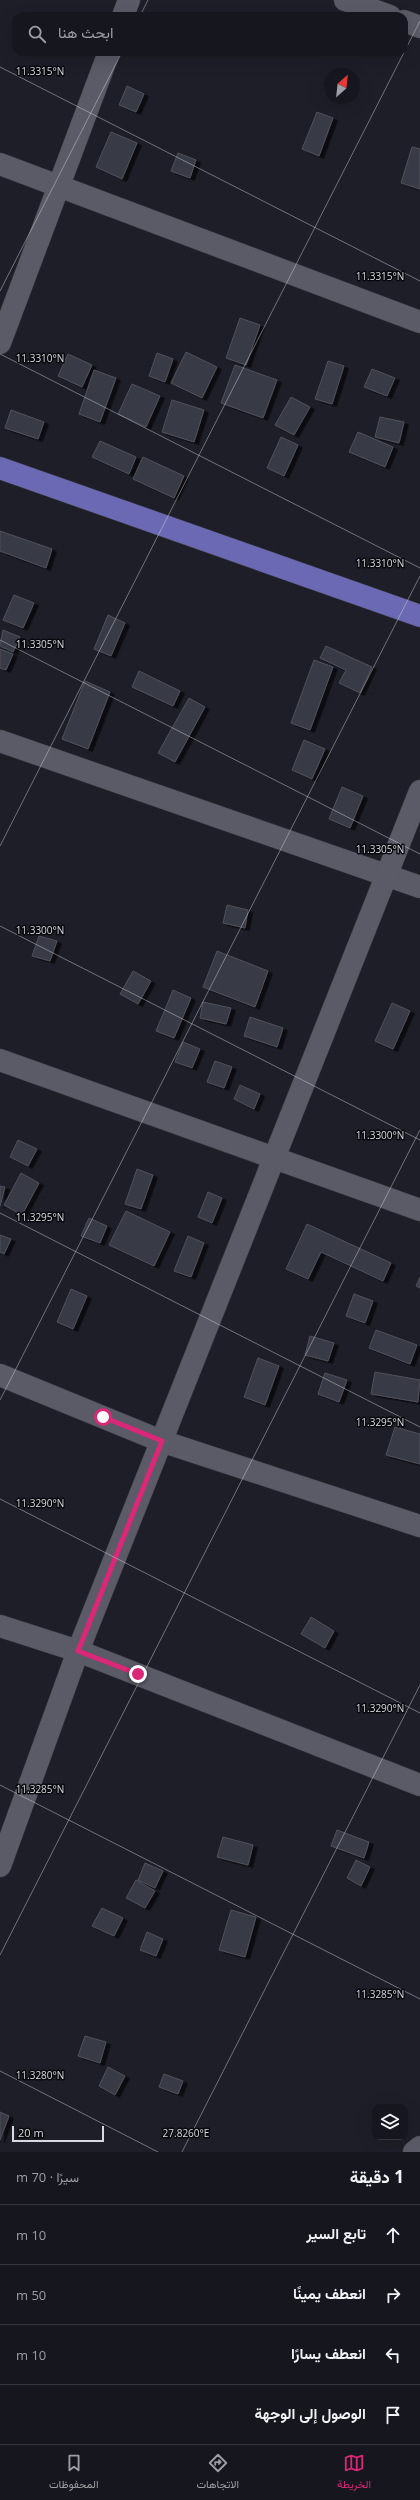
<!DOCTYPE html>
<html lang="ar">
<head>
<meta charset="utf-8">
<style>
	body { margin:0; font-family:"Open Sans",Vazirmatn,sans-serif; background:#23232b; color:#f1f3f6; direction:rtl }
	.controls { position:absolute; right:12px; bottom:12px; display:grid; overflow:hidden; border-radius:8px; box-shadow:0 4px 16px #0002 }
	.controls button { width:36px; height:36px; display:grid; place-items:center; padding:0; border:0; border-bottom:1px solid #35353c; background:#16161e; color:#f1f3f6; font:20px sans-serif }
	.compass { position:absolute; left:324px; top:68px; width:36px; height:36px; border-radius:50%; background:#16161e; box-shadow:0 4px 16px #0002; rotate:27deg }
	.scale { position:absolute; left:12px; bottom:10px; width:92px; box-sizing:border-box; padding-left:4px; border:2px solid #d9dae1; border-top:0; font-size:11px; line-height:14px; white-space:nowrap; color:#d9dae1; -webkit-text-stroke:3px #08090d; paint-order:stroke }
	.stop { position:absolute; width:12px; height:12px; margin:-9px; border:3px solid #db2777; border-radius:50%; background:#fff }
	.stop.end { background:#db2777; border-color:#fff; box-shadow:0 1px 4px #0008 }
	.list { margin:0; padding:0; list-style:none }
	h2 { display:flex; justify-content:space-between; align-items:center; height:52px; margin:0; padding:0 16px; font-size:17px }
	h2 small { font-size:13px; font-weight:400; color:#9e9fa4 }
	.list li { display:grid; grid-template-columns:26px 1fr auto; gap:12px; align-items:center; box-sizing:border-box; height:60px; padding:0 16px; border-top:1px solid #35353c }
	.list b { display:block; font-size:15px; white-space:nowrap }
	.list em { font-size:13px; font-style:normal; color:#9e9fa4 }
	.icon { flex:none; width:22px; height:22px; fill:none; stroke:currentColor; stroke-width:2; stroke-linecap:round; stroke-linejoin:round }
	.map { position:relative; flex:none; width:420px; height:2152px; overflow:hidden; direction:ltr }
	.search { position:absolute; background:#16161e; box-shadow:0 4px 16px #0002; left:12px; right:12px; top:12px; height:44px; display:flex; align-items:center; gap:10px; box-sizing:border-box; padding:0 14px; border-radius:12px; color:#9e9fa4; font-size:15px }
	.sheet { height:292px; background:#16161e }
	nav { display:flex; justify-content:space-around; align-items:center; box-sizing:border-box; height:56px; border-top:1px solid #35353c; background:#16161e; font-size:11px; color:#9e9fa4 }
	nav a { display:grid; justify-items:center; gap:2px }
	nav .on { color:#db2777 }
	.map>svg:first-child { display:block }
	.building { fill:#393a45; stroke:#50515d; filter:url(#shadow) }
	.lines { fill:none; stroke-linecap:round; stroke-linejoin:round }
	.minor-casing { stroke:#3a3a43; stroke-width:23 }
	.primary-casing { stroke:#3a3a43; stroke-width:23 }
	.minor { stroke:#5a5b67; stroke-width:22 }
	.primary { stroke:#6b69b3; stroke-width:22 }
	.route { stroke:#db2777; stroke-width:5 }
	.ticks { fill:none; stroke:#d9dae1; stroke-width:1; stroke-opacity:0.45 }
	.ticks-label { font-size:10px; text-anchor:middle; fill:#d9dae1; stroke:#08090d; stroke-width:3; stroke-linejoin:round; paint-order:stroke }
</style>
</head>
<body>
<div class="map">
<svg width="420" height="2152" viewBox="0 0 420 2152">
	<defs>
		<filter id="shadow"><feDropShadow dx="4.5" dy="2.5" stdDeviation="0" flood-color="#0009"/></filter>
	</defs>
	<rect width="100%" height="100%" fill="#1e1e28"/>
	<!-- building -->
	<g class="building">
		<path d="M 127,86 L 144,94 L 136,112 L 119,105 Z"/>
		<path d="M 317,112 L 333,118 L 319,156 L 302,149 Z"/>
		<path d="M 111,132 L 137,143 L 122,179 L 96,167 Z"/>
		<path d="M 412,147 L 420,149 L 420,189 L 401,183 Z"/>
		<path d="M 178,153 L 196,160 L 190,178 L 171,171 Z"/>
		<path d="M 240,318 L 260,325 L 246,365 L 226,358 Z"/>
		<path d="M 186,352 L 217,367 L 202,398 L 171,383 Z"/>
		<path d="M 157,353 L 173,359 L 165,382 L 149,376 Z"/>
		<path d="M 68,354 L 92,365 L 82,387 L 58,376 Z"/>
		<path d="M 328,361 L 344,366 L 332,404 L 315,399 Z"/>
		<path d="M 235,365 L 277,380 L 263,418 L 221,403 Z"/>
		<path d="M 372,369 L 395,378 L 387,396 L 364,387 Z"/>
		<path d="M 94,370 L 116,378 L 100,422 L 79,414 Z"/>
		<path d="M 132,384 L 160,396 L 146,427 L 118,414 Z"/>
		<path d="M 291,397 L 310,407 L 294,435 L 275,425 Z"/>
		<path d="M 172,400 L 204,410 L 194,442 L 162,432 Z"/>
		<path d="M 11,410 L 44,422 L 38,439 L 5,428 Z"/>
		<path d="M 380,417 L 404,422 L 399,443 L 375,437 Z"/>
		<path d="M 358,432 L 393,447 L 385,467 L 349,452 Z"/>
		<path d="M 281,437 L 298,445 L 284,476 L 267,468 Z"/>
		<path d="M 100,441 L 136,457 L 129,474 L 92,457 Z"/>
		<path d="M 143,457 L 184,476 L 174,498 L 133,479 Z"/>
		<path d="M 0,531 L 52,549 L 46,568 L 0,551 Z"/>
		<path d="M 14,595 L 34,603 L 23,628 L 3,620 Z"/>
		<path d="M 108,615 L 125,623 L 111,656 L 94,649 Z"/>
		<path d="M 3,630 L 20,637 L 13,652 L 0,646 Z"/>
		<path d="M 326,646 L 372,667 L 360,693 L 339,683 L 346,670 L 320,658 Z"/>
		<path d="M 0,649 L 13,654 L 6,670 L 0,668 Z"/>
		<path d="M 314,660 L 333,667 L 310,730 L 291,723 Z"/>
		<path d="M 139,671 L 180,691 L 173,706 L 132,687 Z"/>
		<path d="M 85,681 L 110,692 L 88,749 L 62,739 Z"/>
		<path d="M 189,698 L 205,707 L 175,762 L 158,753 Z"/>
		<path d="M 304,740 L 325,749 L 312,779 L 292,770 Z"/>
		<path d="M 342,787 L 363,796 L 350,828 L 329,819 Z"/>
		<path d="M 227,905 L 248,910 L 245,928 L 223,923 Z"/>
		<path d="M 39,936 L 57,941 L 50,961 L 32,956 Z"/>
		<path d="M 217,951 L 268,971 L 255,1007 L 203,987 Z"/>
		<path d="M 133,971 L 151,981 L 138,1004 L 120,994 Z"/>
		<path d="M 173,990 L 191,998 L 174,1038 L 156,1031 Z"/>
		<path d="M 203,1002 L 231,1008 L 226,1024 L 200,1018 Z"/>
		<path d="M 392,1003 L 410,1011 L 393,1049 L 375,1041 Z"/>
		<path d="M 250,1017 L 283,1028 L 277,1047 L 244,1036 Z"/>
		<path d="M 183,1042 L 200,1049 L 192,1068 L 175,1062 Z"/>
		<path d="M 215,1061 L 232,1067 L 224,1088 L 207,1082 Z"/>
		<path d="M 240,1085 L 260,1094 L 254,1109 L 234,1099 Z"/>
		<path d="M 18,1140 L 37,1149 L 28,1166 L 10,1157 Z"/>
		<path d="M 137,1169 L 153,1175 L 141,1209 L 125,1204 Z"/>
		<path d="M 21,1173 L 39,1183 L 22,1215 L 4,1205 Z"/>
		<path d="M 0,1186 L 5,1187 L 0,1206 Z"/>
		<path d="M 208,1192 L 222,1198 L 212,1223 L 198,1217 Z"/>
		<path d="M 126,1211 L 170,1232 L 154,1266 L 109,1245 Z"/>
		<path d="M 89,1218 L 107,1226 L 100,1243 L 81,1236 Z"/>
		<path d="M 307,1224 L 391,1263 L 383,1281 L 321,1252 L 308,1279 L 286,1269 Z"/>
		<path d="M 0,1235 L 11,1239 L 4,1254 L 0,1252 Z"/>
		<path d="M 188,1236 L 204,1243 L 191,1277 L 174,1271 Z"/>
		<path d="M 420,1277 L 420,1288 L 416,1286 Z"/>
		<path d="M 71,1289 L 87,1296 L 73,1329 L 57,1322 Z"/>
		<path d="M 354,1294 L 373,1301 L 365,1323 L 346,1316 Z"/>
		<path d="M 376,1330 L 417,1345 L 410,1364 L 369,1348 Z"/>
		<path d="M 310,1336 L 334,1343 L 328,1361 L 305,1355 Z"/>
		<path d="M 258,1358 L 279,1366 L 265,1405 L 244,1397 Z"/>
		<path d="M 375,1372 L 420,1380 L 418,1402 L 371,1394 Z"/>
		<path d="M 325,1373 L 347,1380 L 339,1402 L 318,1394 Z"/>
		<path d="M 395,1427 L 420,1434 L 420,1464 L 386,1455 Z"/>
		<path d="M 311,1617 L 334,1631 L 325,1648 L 301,1634 Z"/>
		<path d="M 337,1830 L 369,1842 L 364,1858 L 331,1846 Z"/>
		<path d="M 223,1837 L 253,1845 L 248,1865 L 217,1857 Z"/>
		<path d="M 356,1860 L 370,1867 L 361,1886 L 347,1878 Z"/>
		<path d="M 145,1863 L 163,1871 L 155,1888 L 138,1880 Z"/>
		<path d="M 136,1880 L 155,1891 L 145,1908 L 126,1898 Z"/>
		<path d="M 102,1908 L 123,1918 L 114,1936 L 92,1926 Z"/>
		<path d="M 231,1910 L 256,1917 L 245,1957 L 219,1950 Z"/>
		<path d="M 147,1932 L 163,1939 L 156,1956 L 140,1950 Z"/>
		<path d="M 85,2036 L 106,2042 L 100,2063 L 78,2056 Z"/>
		<path d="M 108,2067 L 125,2076 L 115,2095 L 99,2086 Z"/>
		<path d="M 164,2074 L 183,2081 L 178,2094 L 159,2087 Z"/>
		<path d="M 0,2112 L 9,2116 L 0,2140 Z"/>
	</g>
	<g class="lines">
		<defs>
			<g id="minor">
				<path d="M 345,0 L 390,16"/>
				<path d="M 123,16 L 129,0"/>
				<path d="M 404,21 L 420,27"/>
				<path d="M 0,164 L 420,322"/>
				<path d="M 0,343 L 109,52"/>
				<path d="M 0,741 L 420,887"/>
				<path d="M 0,1060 L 420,1210"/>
				<path d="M 0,1375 L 161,1441 L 420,1526"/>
				<path d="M 0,1626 L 78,1651 L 420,1785"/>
				<path d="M 0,1866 L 78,1651 L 420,791"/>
				<path d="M 414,2152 L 420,2147"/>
			</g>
			<path id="primary" d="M 0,468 L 420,616"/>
		</defs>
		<!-- minor casing -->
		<use href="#minor" class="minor-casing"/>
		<!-- primary casing -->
		<use href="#primary" class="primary-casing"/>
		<!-- minor -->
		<use href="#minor" class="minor"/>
		<!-- primary -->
		<use href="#primary" class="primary"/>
	</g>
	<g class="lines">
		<!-- route -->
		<path class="route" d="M 103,1417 L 162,1441 L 78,1651 L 138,1674"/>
	</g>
	<!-- ticks -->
	<path class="ticks" d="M 140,16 L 148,0M 0,67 L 420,281M 0,291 L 122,52M 0,354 L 420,568M 0,640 L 420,854M 0,846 L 420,21M 0,926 L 420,1140M 0,1213 L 420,1427M 0,1400 L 420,576M 0,1499 L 420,1713M 0,1785 L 420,1999M 0,1955 L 420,1130M 0,2071 L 158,2152M 182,2152 L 420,1685"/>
	<g class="ticks-label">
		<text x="40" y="75">11.3315°N</text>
		<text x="380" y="280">11.3315°N</text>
		<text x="40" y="362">11.3310°N</text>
		<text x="380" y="567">11.3310°N</text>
		<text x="40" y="648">11.3305°N</text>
		<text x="380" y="853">11.3305°N</text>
		<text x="40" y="934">11.3300°N</text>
		<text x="380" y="1139">11.3300°N</text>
		<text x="40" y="1221">11.3295°N</text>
		<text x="380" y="1426">11.3295°N</text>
		<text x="40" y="1507">11.3290°N</text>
		<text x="380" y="1712">11.3290°N</text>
		<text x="40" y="1793">11.3285°N</text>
		<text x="380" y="1998">11.3285°N</text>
		<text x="40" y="2079">11.3280°N</text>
		<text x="186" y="2137">27.8260°E</text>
	</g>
</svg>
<div class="controls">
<button><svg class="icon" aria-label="layers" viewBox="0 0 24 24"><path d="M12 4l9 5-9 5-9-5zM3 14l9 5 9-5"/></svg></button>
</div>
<svg class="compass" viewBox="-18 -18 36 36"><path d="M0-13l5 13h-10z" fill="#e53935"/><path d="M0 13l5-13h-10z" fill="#9e9fa4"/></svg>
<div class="scale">20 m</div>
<div class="stop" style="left:103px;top:1417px"></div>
<div class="stop end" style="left:138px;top:1674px"></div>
<div class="search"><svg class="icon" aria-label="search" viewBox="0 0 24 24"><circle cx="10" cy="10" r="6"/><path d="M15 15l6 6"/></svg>ابحث هنا</div>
</div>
<section class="sheet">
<h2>1 دقيقة<small>سيرًا · 70 m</small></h2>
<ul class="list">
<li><svg class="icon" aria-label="ahead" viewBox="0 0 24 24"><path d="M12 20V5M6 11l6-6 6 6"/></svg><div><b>تابع السير</b></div><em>10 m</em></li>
<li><svg class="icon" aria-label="right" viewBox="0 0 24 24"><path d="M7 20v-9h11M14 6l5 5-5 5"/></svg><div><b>انعطف يمينًا</b></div><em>50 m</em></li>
<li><svg class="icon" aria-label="left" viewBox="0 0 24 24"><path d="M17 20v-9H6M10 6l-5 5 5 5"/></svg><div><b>انعطف يسارًا</b></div><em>10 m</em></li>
<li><svg class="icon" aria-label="arrive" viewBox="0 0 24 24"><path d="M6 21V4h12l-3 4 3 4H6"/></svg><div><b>الوصول إلى الوجهة</b></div></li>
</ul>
</section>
<nav>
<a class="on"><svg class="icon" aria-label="map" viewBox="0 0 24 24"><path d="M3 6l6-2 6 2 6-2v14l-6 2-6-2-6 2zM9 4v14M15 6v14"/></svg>الخريطة</a>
<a><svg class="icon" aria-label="directions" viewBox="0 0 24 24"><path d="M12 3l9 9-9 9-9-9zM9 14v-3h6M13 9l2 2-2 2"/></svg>الاتجاهات</a>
<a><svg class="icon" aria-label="saved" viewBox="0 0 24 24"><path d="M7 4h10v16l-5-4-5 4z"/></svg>المحفوظات</a>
</nav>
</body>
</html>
